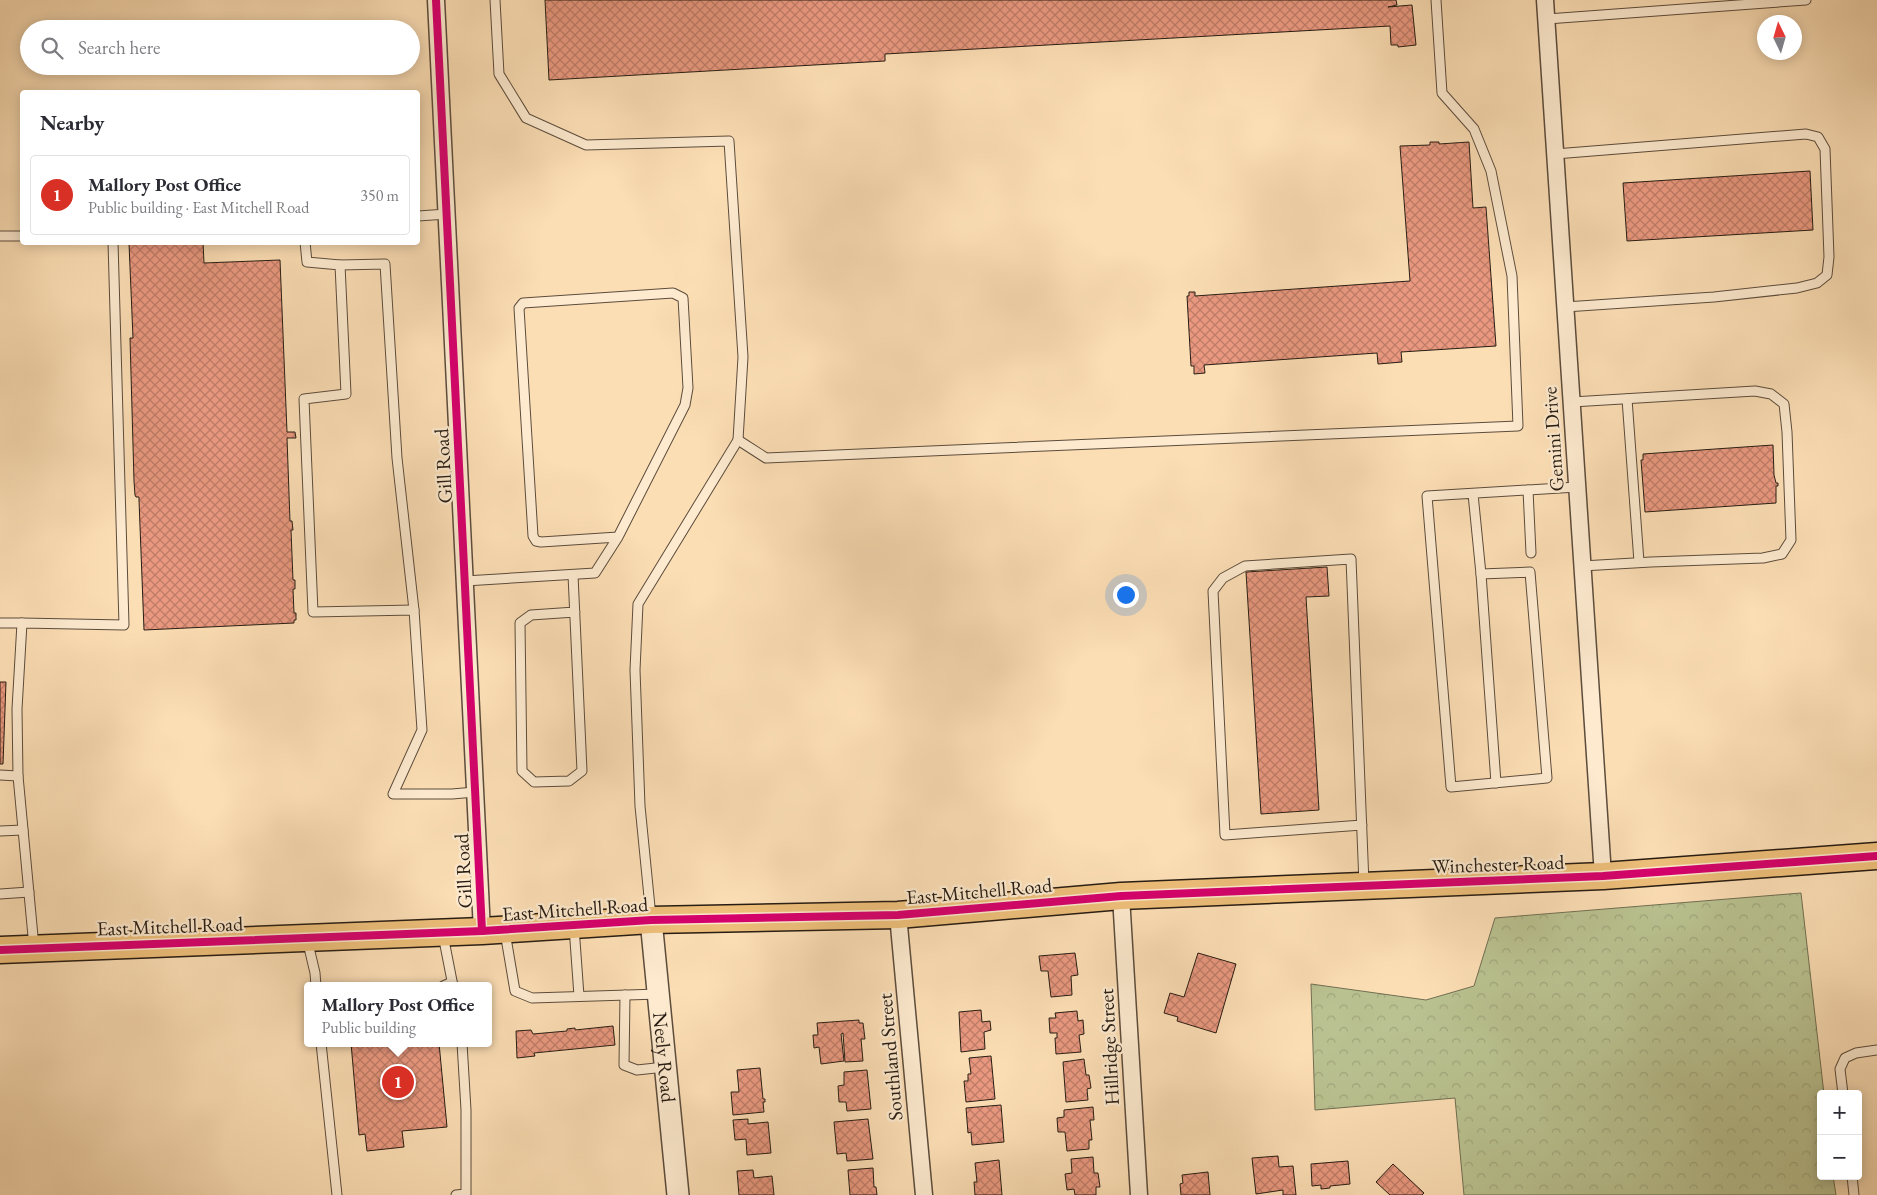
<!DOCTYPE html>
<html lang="en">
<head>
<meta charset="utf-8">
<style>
	body { margin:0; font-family:"EB Garamond",serif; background:#f7f7f7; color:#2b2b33 }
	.controls { position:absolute; right:15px; bottom:15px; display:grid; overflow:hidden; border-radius:5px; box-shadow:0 2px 12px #0003 }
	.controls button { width:45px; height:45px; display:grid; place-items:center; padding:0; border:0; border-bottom:1px solid #e1e1e2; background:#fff; color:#2b2b33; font:25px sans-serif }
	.compass { position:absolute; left:1757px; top:15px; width:45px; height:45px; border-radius:50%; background:#fff; box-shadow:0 2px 12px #0003; rotate:355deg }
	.you { position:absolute; left:1125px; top:594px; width:18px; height:18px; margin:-12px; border:4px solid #fff; border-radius:50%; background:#1a73e8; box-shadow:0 0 0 8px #1a73e833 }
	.badge { display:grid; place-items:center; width:32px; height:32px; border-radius:50%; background:#d93025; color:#fff; font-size:16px; font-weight:700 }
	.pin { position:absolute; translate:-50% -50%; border:2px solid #fff; box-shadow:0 1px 5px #0006 }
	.popup { position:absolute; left:304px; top:982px; width:188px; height:65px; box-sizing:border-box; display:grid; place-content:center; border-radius:5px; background:#fff; filter:drop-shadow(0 1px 4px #0005); font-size:16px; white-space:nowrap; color:#7c7c81 }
	.popup b { font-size:19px; color:#2b2b33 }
	.popup::after { content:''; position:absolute; left:50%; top:100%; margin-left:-10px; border:10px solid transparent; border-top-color:#fff }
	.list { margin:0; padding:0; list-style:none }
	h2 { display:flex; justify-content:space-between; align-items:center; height:65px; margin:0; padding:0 20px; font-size:21px }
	h2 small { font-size:16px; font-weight:400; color:#7c7c81 }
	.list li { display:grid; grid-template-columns:32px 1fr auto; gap:15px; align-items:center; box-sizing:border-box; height:80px; margin:0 10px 10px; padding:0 10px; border:1px solid #e1e1e2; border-radius:5px }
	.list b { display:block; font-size:19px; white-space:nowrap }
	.list p { margin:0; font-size:16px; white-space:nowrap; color:#7c7c81 }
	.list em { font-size:16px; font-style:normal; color:#7c7c81 }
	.icon { flex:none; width:28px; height:28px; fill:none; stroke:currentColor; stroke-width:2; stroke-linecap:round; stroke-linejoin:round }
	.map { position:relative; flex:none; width:1877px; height:1195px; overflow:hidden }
	.search { position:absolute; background:#fff; box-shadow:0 2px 12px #0003; left:20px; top:20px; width:400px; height:55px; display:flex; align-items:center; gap:12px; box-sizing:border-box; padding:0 18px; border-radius:28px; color:#7c7c81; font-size:19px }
	.panel { position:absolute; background:#fff; box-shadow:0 2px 12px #0003; left:20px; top:90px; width:400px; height:155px; border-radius:5px }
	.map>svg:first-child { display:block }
	.forest { fill:url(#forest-crowns); stroke:#706f52 }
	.building { fill:url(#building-cross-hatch); stroke:#271c13 }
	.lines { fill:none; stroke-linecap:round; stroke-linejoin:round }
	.service-casing { stroke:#5c4c3c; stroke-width:11 }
	.minor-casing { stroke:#5c4c3c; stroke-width:19 }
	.tertiary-casing { stroke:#5c4c3c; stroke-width:24 }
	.primary-casing { stroke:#271c13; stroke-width:29 }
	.service { stroke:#fdeacf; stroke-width:9 }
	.minor { stroke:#fdeacf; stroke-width:16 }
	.tertiary { stroke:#fdeacf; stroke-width:21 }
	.primary { stroke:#eebf7a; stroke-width:26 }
	.cycleway-casing { stroke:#fdeacf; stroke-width:11 }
	.cycleway { stroke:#d6006c; stroke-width:8 }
	.labels { text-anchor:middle; stroke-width:4.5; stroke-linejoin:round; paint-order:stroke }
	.street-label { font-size:20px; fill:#271c13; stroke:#fdeacf }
</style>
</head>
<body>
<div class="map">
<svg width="1877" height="1195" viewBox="0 0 1877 1195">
	<defs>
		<pattern id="forest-crowns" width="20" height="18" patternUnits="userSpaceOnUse" patternTransform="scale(1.25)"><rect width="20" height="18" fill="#bac291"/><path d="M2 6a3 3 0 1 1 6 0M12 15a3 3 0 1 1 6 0" fill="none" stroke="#a0a67c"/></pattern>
		<pattern id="building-cross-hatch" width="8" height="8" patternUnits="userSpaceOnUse" patternTransform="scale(1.25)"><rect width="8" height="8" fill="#ea9980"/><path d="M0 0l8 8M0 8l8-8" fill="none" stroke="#be7c68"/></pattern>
	</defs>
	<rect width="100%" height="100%" fill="#fcdeb5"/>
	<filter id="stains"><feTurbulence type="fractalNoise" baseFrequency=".004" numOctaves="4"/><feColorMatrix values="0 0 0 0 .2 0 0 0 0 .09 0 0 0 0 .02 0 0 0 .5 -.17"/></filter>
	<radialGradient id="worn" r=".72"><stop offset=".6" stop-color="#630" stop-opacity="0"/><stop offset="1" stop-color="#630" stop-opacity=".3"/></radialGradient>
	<!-- forest -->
	<path class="forest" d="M 1801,893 L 1824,1094 L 1821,1094 L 1821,1176 L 1833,1176 L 1836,1195 L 1464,1195 L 1455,1098 L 1315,1110 L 1311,984 L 1426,1000 L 1474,986 L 1495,918 Z"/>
	<!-- building -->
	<g class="building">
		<path d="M 545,0 L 1396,0 L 1397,5 L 1388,7 L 1412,5 L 1416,45 L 1398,47 L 1398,45 L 1391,45 L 1390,26 L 885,54 L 885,61 L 549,80 Z"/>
		<path d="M 1430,142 L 1439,142 L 1439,144 L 1469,142 L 1473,208 L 1486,207 L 1496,346 L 1401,352 L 1402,362 L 1378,364 L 1377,353 L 1204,365 L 1205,373 L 1194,374 L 1194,366 L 1191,366 L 1187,296 L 1189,296 L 1189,292 L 1195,292 L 1195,296 L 1410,281 L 1400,146 L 1430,145 Z"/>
		<path d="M 1810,171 L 1813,230 L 1627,241 L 1623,183 Z"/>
		<path d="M 203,242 L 204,263 L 280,260 L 287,432 L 295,432 L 296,438 L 287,438 L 290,521 L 292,521 L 293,530 L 291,530 L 293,580 L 295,580 L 295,589 L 293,589 L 294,613 L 296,613 L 296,620 L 294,620 L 294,623 L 144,630 L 139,500 L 139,497 L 136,497 L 135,495 L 134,481 L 130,338 L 133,338 L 129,243 Z"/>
		<path d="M 1773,445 L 1774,475 L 1776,483 L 1778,483 L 1778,486 L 1776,486 L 1776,503 L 1645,512 L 1641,460 L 1643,460 L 1643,454 Z"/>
		<path d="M 1327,567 L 1329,596 L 1306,597 L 1319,810 L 1261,814 L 1246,572 Z"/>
		<path d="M 0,682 L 6,682 L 3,764 L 0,764 Z"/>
		<path d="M 1075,953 L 1078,975 L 1071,976 L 1072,995 L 1051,997 L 1048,971 L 1041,971 L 1039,956 Z"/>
		<path d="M 1198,953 L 1236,964 L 1216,1033 L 1177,1021 L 1178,1017 L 1164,1013 L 1170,993 L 1184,997 Z"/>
		<path d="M 981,1010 L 982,1022 L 990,1021 L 991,1030 L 984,1032 L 985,1049 L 961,1052 L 959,1012 Z"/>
		<path d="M 1077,1011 L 1078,1021 L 1083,1020 L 1084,1034 L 1079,1035 L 1081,1052 L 1056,1054 L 1055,1038 L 1057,1038 L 1057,1033 L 1050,1033 L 1049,1018 L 1056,1018 L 1055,1013 Z"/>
		<path d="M 859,1020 L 859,1023 L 863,1023 L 865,1039 L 861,1039 L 863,1061 L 845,1062 L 843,1033 L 841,1034 L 844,1061 L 821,1064 L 819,1047 L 814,1048 L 813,1035 L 818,1035 L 817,1023 Z"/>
		<path d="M 613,1026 L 615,1045 L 534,1053 L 535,1056 L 517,1058 L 516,1031 L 531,1030 L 533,1034 L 567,1031 L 567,1029 L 575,1028 L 575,1030 Z"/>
		<path d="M 351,1043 L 439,1043 L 447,1127 L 402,1131 L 404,1147 L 367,1151 L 365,1134 L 359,1135 Z"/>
		<path d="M 991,1056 L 995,1099 L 966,1102 L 964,1081 L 968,1081 L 968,1074 L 971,1074 L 969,1058 Z"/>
		<path d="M 1084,1059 L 1086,1075 L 1089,1075 L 1091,1088 L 1087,1089 L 1088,1100 L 1066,1102 L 1063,1062 Z"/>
		<path d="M 760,1068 L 763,1099 L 765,1099 L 765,1102 L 763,1102 L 764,1112 L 733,1115 L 731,1092 L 739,1092 L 737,1070 Z"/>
		<path d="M 867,1070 L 871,1109 L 847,1111 L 846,1102 L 839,1102 L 838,1086 L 844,1085 L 844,1072 Z"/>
		<path d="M 1001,1105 L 1004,1142 L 972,1145 L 971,1132 L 968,1133 L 966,1108 Z"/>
		<path d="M 1093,1107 L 1094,1120 L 1090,1120 L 1092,1140 L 1089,1140 L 1089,1149 L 1067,1151 L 1065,1132 L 1058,1132 L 1057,1118 L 1064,1117 L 1064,1110 Z"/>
		<path d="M 748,1119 L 748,1124 L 768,1122 L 771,1153 L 747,1155 L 746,1139 L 735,1140 L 733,1120 Z"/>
		<path d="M 868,1119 L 873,1159 L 847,1161 L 846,1153 L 837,1154 L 834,1122 Z"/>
		<path d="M 1278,1156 L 1279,1167 L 1293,1166 L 1296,1195 L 1283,1195 L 1283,1190 L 1256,1194 L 1252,1158 Z"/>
		<path d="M 1093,1157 L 1094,1173 L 1098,1173 L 1100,1187 L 1096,1187 L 1096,1195 L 1075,1195 L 1074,1189 L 1067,1190 L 1065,1174 L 1072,1173 L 1071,1159 Z"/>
		<path d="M 999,1160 L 1002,1195 L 975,1195 L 974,1182 L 977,1182 L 975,1163 Z"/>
		<path d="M 1348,1161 L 1350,1184 L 1330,1186 L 1330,1188 L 1321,1189 L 1321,1185 L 1312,1186 L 1311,1164 Z"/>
		<path d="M 1393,1164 L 1424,1193 L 1422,1195 L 1390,1195 L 1376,1182 Z"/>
		<path d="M 873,1168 L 874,1187 L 876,1187 L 877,1195 L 850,1195 L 848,1170 Z"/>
		<path d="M 753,1170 L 754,1178 L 772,1176 L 774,1195 L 739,1195 L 737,1171 Z"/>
		<path d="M 1208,1172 L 1210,1195 L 1181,1195 L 1180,1184 L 1183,1183 L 1182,1175 Z"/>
	</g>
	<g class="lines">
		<defs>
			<g id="service">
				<path d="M 495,0 L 499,74 L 526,118 L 586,145 L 729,141 L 743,357 L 738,440 L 638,604 L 635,670 L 640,806 L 651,917"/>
				<path d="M 1547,19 L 1806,0"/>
				<path d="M 1555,154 L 1806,134 L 1818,137 L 1825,149 L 1829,257 L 1827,275 L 1817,283 L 1797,288 L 1714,297 L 1565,307"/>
				<path d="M 418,216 L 447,214"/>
				<path d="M 0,236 L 22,236"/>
				<path d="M 305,242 L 307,262 L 340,265 L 346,394 L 304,399 L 313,612 L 414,610 L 422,730 L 393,794 L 452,794 L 475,792"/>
				<path d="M 340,265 L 385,264 L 397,458 L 414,610"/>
				<path d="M 1627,399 L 1639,562"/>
				<path d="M 1572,402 L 1755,391 L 1771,394 L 1784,404 L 1787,432 L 1791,540 L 1782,554 L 1763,558 L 1651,562 L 1582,566"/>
				<path d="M 738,440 L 766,458 L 1518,426 L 1512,276 L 1491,171 L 1474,129 L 1442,93 L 1436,0"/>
				<path d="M 1528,490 L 1531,553"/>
				<path d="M 1473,494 L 1481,574 L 1530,572 L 1547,778 L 1451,787 L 1427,496 L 1577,487"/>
				<path d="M 1481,574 L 1496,783"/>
				<path d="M 573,575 L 582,771 L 569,781 L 534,782 L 522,771 L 520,623 L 531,615 L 575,612"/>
				<path d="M 465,581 L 595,573 L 618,537 L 685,405 L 688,388 L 683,298 L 673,293 L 523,303 L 519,308 L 533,536 L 536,541 L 541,542 L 618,537"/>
				<path d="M 0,623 L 22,623"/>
				<path d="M 0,775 L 18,776"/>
				<path d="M 1362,825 L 1225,835 L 1213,591 L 1223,578 L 1245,566 L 1351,559 L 1364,884"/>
				<path d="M 0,831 L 23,830"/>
				<path d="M 0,894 L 29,892"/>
				<path d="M 574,927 L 579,996"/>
				<path d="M 505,932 L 515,991 L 532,998 L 659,994"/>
				<path d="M 443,935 L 453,986"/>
				<path d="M 307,939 L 315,973 L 316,986"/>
				<path d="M 34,947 L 18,776 L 17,709 L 22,623 L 124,625 L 113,242"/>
				<path d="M 443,986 L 452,982"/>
				<path d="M 625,995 L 624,1065 L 637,1070 L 665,1067"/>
				<path d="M 321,1043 L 337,1195"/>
				<path d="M 1843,1094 L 1840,1069 L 1845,1058 L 1856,1053 L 1877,1050"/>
				<path d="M 1852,1176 L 1854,1195"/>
				<path d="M 456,1195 L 466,1194 L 466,1110 L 462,1043"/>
			</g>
			<g id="minor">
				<path d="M 436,0 L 482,931"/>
				<path d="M 1545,0 L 1603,876"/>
				<path d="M 1121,896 L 1139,1195"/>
				<path d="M 898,915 L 924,1195"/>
			</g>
			<g id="tertiary">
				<path id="s1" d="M 651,920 L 678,1195"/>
			</g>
			<path id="primary" d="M 0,950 L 482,931 L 651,920 L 898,915 L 1121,896 L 1603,876 L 1877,856"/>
		</defs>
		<!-- service casing -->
		<use href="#service" class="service-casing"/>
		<!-- minor casing -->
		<use href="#minor" class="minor-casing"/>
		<!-- tertiary casing -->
		<use href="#tertiary" class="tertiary-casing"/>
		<!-- primary casing -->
		<use href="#primary" class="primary-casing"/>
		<!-- service -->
		<use href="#service" class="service"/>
		<!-- minor -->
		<use href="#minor" class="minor"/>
		<!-- tertiary -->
		<use href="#tertiary" class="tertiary"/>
		<!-- primary -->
		<use href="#primary" class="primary"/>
		<defs>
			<g id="cycleway">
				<path d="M 436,0 L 482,931"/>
				<path d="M 0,950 L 482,931 L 651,920 L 898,915 L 1121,896 L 1603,876 L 1877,856"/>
			</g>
		</defs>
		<!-- cycleway casing -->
		<use href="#cycleway" class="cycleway-casing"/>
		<!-- cycleway -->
		<use href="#cycleway" class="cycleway"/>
	</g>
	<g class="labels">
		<!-- street labels -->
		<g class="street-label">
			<text transform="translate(1553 439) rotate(-94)" y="7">Gemini Drive</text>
			<text transform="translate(443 466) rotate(-93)" y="7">Gill Road</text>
			<text transform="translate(1498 864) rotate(-2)" y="7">Winchester Road</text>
			<text transform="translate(463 871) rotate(-93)" y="7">Gill Road</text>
			<text transform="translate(979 891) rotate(-5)" y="7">East Mitchell Road</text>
			<text transform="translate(575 909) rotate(-4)" y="7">East Mitchell Road</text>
			<text transform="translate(170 926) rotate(-2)" y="7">East Mitchell Road</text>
			<text transform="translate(1109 1047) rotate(-93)" y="7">Hillridge Street</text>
			<text dy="7" stroke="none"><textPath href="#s1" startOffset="138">Neely Road</textPath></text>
			<text transform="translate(890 1057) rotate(-95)" y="7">Southland Street</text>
		</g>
	</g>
	<rect width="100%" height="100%" filter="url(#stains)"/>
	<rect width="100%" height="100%" fill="url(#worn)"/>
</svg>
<div class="controls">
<button>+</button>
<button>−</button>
</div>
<svg class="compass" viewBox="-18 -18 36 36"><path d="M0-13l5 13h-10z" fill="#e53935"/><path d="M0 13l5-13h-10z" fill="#7c7c81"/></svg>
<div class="you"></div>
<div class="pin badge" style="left:398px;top:1082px">1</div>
<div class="popup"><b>Mallory Post Office</b>Public building</div>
<div class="search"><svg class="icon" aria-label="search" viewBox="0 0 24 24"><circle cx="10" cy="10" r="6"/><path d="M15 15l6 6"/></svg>Search here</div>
<section class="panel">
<h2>Nearby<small></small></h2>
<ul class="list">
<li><span class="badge">1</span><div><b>Mallory Post Office</b><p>Public building · East Mitchell Road</p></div><em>350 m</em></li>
</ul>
</section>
</div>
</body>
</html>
